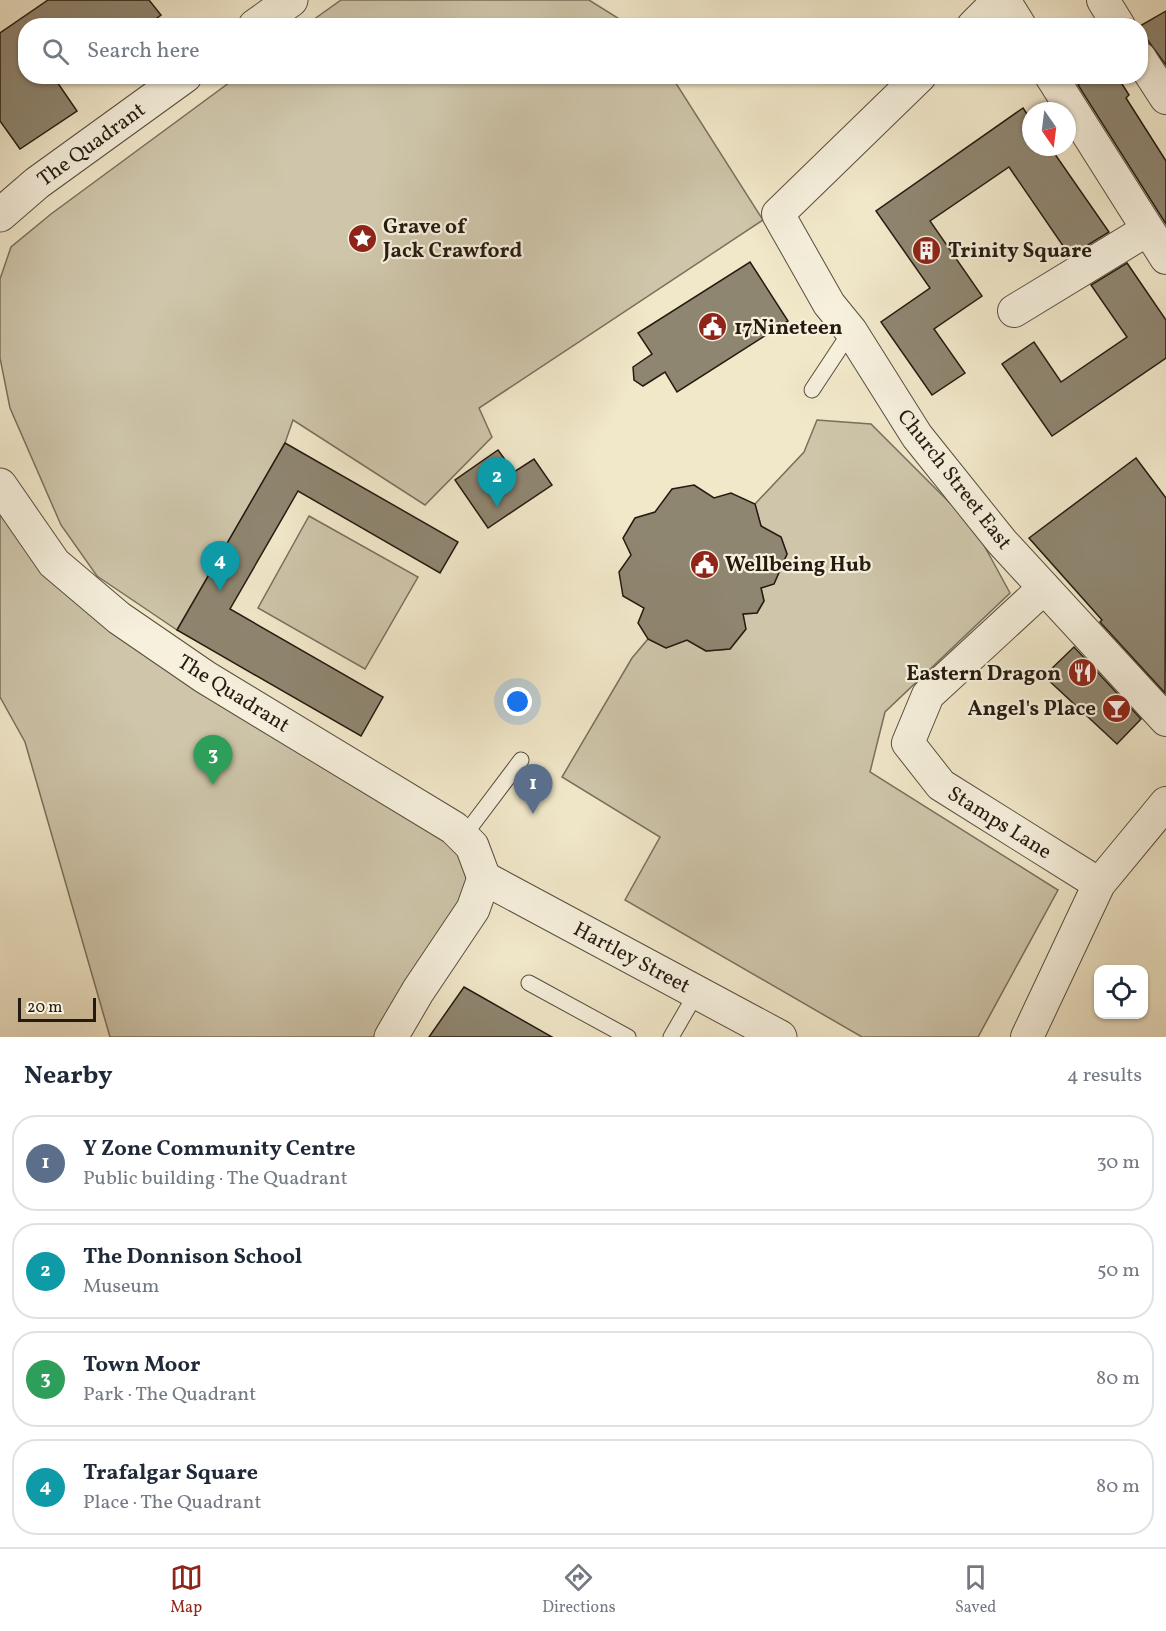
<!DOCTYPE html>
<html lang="en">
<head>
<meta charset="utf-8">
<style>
	body { margin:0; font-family:Vollkorn,serif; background:#f2f2f3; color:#1f2937 }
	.controls { position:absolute; right:18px; bottom:18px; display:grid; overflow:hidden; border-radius:12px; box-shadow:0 2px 4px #0004 }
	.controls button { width:54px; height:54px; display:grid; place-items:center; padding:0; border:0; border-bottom:2px solid #e0e1e3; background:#fff; color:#1f2937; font:30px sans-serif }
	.compass { position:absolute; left:1022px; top:102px; width:54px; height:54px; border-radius:50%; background:#fff; box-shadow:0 2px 4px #0004; rotate:166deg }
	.scale { position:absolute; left:18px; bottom:15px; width:78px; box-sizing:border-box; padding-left:6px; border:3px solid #241b10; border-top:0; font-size:16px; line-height:21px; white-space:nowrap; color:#241b10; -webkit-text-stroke:4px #f6f0dd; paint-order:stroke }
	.you { position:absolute; left:518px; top:702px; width:21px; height:21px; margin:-15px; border:4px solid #fff; border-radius:50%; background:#1a73e8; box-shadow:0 0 0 9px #1a73e833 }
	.badge { display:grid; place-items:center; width:39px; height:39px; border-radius:50%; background:#8f2418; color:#fff; font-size:20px; font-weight:700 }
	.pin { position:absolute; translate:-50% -50px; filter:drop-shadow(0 2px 3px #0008) }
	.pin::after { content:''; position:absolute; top:32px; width:21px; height:18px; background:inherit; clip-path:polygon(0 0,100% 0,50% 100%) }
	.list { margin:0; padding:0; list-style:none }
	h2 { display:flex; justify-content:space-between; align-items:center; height:78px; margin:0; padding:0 24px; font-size:26px }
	h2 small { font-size:20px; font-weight:400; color:#747a83 }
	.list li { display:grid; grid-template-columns:39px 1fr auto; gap:18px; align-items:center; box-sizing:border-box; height:96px; margin:0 12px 12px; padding:0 12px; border:2px solid #e0e1e3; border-radius:24px }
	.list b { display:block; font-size:22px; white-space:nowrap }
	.list p { margin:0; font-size:20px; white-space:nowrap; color:#747a83 }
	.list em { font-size:20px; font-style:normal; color:#747a83 }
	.icon { flex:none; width:33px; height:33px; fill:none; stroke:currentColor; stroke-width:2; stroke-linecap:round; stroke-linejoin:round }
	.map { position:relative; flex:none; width:1166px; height:1037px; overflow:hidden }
	.search { position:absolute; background:#fff; box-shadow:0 2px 4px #0004; left:18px; right:18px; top:18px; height:66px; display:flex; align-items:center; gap:15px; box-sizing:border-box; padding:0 21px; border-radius:24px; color:#747a83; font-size:22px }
	.sheet { height:510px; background:#fff }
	nav { display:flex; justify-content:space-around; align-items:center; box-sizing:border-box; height:84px; border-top:2px solid #e0e1e3; background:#fff; font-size:16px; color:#747a83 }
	nav a { display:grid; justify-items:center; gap:3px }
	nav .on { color:#8f2418 }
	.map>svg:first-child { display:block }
	.green { fill:#cec5aa; stroke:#79705d; stroke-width:1.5 }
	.building { fill:#8f8671; stroke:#241b10; stroke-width:1.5 }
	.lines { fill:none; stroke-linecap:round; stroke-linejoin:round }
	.service-casing { stroke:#574e3e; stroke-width:17 }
	.minor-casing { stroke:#574e3e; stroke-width:34 }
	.tertiary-casing { stroke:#574e3e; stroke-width:35 }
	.service { stroke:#f6f0dd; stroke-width:15 }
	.minor { stroke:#f6f0dd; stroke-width:32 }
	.tertiary { stroke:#f6f0dd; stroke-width:33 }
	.labels { text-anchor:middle; stroke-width:4.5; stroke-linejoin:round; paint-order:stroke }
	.street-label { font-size:21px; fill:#241b10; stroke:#f6f0dd }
	.poi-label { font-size:21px; font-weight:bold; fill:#241b10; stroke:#f6f0dd; text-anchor:start }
</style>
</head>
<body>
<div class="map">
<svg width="1166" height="1037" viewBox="0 0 1166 1037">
	<rect width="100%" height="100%" fill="#f1e8ca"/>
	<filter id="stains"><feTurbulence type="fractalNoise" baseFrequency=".00333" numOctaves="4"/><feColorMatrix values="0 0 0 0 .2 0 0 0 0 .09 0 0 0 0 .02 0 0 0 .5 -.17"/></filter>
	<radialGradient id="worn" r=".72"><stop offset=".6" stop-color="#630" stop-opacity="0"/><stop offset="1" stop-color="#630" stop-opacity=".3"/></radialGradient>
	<!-- green -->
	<g class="green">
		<path d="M 341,0 L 589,0 L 629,25 L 306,25 Z"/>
		<path d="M 237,77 L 672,77 L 763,220 L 479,408 L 492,437 L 425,505 L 293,420 L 285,443 L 177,630 L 97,576 L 61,525 L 10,408 L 0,358 L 0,279 L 11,247 L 51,214 Z"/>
		<path d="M 817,420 L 871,424 L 974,527 L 1010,593 L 885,712 L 870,772 L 1058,890 L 978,1037 L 862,1037 L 625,900 L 660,837 L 562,777 L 632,658 L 648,639 L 666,648 L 687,640 L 706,651 L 730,649 L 745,630 L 743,614 L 757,613 L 764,601 L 761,588 L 774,584 L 787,554 L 781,537 L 761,526 L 755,504 L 804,452 Z"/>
		<path d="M 0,485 L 54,563 L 454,828 L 484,878 L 374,1037 L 110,1037 L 25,742 L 0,697 Z"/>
		<path d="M 309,516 L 418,577 L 365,669 L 258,608 Z"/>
	</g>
	<!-- building -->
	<g class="building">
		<path d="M 48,0 L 149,0 L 161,15 L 146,26 L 26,26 L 26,76 L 53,76 L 77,111 L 20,149 L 0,121 L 0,33 Z"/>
		<path d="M 1166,11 L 1166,65 L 1140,30 L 1140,26 Z"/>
		<path d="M 1090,76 L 1117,76 L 1129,95 L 1126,98 L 1166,161 L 1166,224 L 1078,85 Z"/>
		<path d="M 1023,108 L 1031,120 L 1031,147 L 1050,147 L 1109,232 L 1070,256 L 1009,167 L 930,221 L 982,296 L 934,329 L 965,373 L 932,395 L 881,322 L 930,288 L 876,211 Z"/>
		<path d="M 750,262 L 788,321 L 677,392 L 665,372 L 643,386 L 634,380 L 633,367 L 652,354 L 638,333 Z"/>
		<path d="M 1127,263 L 1166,320 L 1166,358 L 1052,436 L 1002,364 L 1034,342 L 1061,382 L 1127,337 L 1091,285 Z"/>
		<path d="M 285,443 L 458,542 L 440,573 L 298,491 L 230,609 L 383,697 L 361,736 L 177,630 Z"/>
		<path d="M 498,450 L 514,472 L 534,459 L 552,485 L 488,528 L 455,480 Z"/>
		<path d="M 1136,458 L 1166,498 L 1165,693 L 1100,622 L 1102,620 L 1029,538 Z"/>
		<path d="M 694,485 L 714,498 L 731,493 L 755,504 L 761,526 L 781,537 L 787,554 L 774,584 L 761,588 L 764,601 L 757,613 L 743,614 L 746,629 L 730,649 L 706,651 L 687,640 L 666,648 L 648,639 L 638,623 L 644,608 L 623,596 L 619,572 L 631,555 L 623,538 L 635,518 L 655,512 L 672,489 Z"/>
		<path d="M 1074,647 L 1141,719 L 1117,744 L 1044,676 Z"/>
		<path d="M 464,987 L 552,1037 L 429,1037 Z"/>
	</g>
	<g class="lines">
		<defs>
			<g id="service">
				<path d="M 812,390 L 851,331"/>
				<path d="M 463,837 L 521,760"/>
				<path d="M 529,983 L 628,1037"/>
				<path d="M 671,1037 L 697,992"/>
			</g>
			<g id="minor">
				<path d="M 1004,0 L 1020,26"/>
				<path d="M 1103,0 L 1119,26"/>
				<path d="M 973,26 L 999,0"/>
				<path d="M 1140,58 L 1166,98"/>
				<path d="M 920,76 L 778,214 L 829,304 L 851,331 L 917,436 L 1002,542 L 1166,720"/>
				<path d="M 1051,76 L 1166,258"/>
				<path d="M 1014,311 L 1147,230"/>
				<path d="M 1044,588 L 928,695 L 908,743 L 941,785 L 1099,884"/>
				<path d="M 1027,1037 L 1099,884 L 1166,803"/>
			</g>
			<g id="tertiary">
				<path d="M 255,26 L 291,0"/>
				<path d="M 0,215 L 37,183 L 185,76"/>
				<path d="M 0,485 L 54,563 L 119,618 L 205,677 L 454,828 L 472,846 L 484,878"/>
				<path d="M 484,878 L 780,1037"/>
				<path d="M 391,1037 L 418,991 L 473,909 L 484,878"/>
			</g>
		</defs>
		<!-- service casing -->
		<use href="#service" class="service-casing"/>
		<!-- minor casing -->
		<use href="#minor" class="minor-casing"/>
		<!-- tertiary casing -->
		<use href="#tertiary" class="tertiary-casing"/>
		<!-- service -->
		<use href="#service" class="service"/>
		<!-- minor -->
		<use href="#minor" class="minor"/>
		<!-- tertiary -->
		<use href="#tertiary" class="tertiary"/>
	</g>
	<!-- icons -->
	<defs>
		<symbol id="sight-disc" viewBox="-11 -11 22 22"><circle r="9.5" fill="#8f2418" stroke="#f6f0dd"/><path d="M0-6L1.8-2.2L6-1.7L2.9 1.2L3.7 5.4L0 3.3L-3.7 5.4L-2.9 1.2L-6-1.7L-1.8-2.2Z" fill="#fff"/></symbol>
		<symbol id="building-disc" viewBox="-11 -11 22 22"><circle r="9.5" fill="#8f2418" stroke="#f6f0dd"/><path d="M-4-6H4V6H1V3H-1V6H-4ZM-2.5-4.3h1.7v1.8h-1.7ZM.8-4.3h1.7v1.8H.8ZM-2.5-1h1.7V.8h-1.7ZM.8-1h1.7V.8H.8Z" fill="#fff"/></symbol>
		<symbol id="civic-disc" viewBox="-11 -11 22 22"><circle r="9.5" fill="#8f2418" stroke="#f6f0dd"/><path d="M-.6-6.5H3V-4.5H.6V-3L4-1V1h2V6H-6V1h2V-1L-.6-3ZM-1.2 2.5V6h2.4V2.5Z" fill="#fff"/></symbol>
		<symbol id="restaurant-disc" viewBox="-11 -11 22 22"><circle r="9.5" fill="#8f2418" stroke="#f6f0dd"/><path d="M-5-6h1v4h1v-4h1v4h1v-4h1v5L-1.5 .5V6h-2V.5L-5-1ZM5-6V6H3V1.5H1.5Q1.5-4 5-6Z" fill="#fff"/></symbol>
		<symbol id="bar-disc" viewBox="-11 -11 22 22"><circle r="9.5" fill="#8f2418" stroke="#f6f0dd"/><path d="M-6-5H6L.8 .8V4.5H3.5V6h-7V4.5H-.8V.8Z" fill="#fff"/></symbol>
	</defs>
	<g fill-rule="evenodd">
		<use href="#sight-disc" x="346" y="222" width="33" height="33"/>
		<use href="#building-disc" x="910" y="234" width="33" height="33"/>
		<use href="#civic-disc" x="696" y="310" width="33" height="33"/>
		<use href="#civic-disc" x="688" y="548" width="33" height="33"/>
		<use href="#restaurant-disc" x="1066" y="656" width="33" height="33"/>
		<use href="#bar-disc" x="1100" y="692" width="33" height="33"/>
	</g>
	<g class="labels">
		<!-- street labels -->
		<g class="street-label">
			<text transform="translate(91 144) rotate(-36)" y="7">The Quadrant</text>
			<text transform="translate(955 479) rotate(52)" y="7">Church Street East</text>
			<text transform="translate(234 693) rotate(32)" y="7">The Quadrant</text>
			<text transform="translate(1000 822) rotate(32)" y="7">Stamps Lane</text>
			<text transform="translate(632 957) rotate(28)" y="7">Hartley Street</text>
		</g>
		<!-- poi labels -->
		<g class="poi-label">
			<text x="383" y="233">Grave of<tspan x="383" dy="24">Jack Crawford</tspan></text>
			<text x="948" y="257">Trinity Square</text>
			<text x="734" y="334">17Nineteen</text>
			<text x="725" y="571">Wellbeing Hub</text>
			<text x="1061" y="680" text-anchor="end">Eastern Dragon</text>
			<text x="1096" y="715" text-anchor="end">Angel's Place</text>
		</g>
	</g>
	<rect width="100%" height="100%" filter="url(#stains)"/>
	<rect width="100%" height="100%" fill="url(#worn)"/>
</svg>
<div class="controls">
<button><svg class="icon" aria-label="locate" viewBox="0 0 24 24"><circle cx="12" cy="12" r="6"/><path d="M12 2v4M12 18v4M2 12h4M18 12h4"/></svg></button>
</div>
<svg class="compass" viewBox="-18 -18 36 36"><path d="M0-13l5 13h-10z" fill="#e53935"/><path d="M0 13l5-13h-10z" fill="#747a83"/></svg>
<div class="scale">20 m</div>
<div class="you"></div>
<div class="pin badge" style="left:533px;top:814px;background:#5c6f8a">1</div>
<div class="pin badge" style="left:497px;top:507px;background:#0f9aa8">2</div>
<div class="pin badge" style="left:213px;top:785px;background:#2e9e5b">3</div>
<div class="pin badge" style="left:220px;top:591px;background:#0f9aa8">4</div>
<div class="search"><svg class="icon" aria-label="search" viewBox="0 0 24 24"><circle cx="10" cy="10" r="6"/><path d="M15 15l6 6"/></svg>Search here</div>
</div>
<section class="sheet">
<h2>Nearby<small>4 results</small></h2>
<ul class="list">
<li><span class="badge" style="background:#5c6f8a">1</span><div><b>Y Zone Community Centre</b><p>Public building · The Quadrant</p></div><em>30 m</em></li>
<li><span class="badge" style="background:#0f9aa8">2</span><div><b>The Donnison School</b><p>Museum</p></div><em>50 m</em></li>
<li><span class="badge" style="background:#2e9e5b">3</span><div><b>Town Moor</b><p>Park · The Quadrant</p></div><em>80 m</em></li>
<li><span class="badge" style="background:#0f9aa8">4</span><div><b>Trafalgar Square</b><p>Place · The Quadrant</p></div><em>80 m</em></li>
</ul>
</section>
<nav>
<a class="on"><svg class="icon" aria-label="map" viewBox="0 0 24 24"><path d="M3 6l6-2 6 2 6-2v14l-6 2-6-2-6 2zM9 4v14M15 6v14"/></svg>Map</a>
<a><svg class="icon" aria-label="directions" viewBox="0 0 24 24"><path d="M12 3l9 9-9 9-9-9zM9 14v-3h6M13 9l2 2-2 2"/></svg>Directions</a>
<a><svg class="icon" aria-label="saved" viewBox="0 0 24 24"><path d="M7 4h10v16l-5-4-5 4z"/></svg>Saved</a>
</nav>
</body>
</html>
